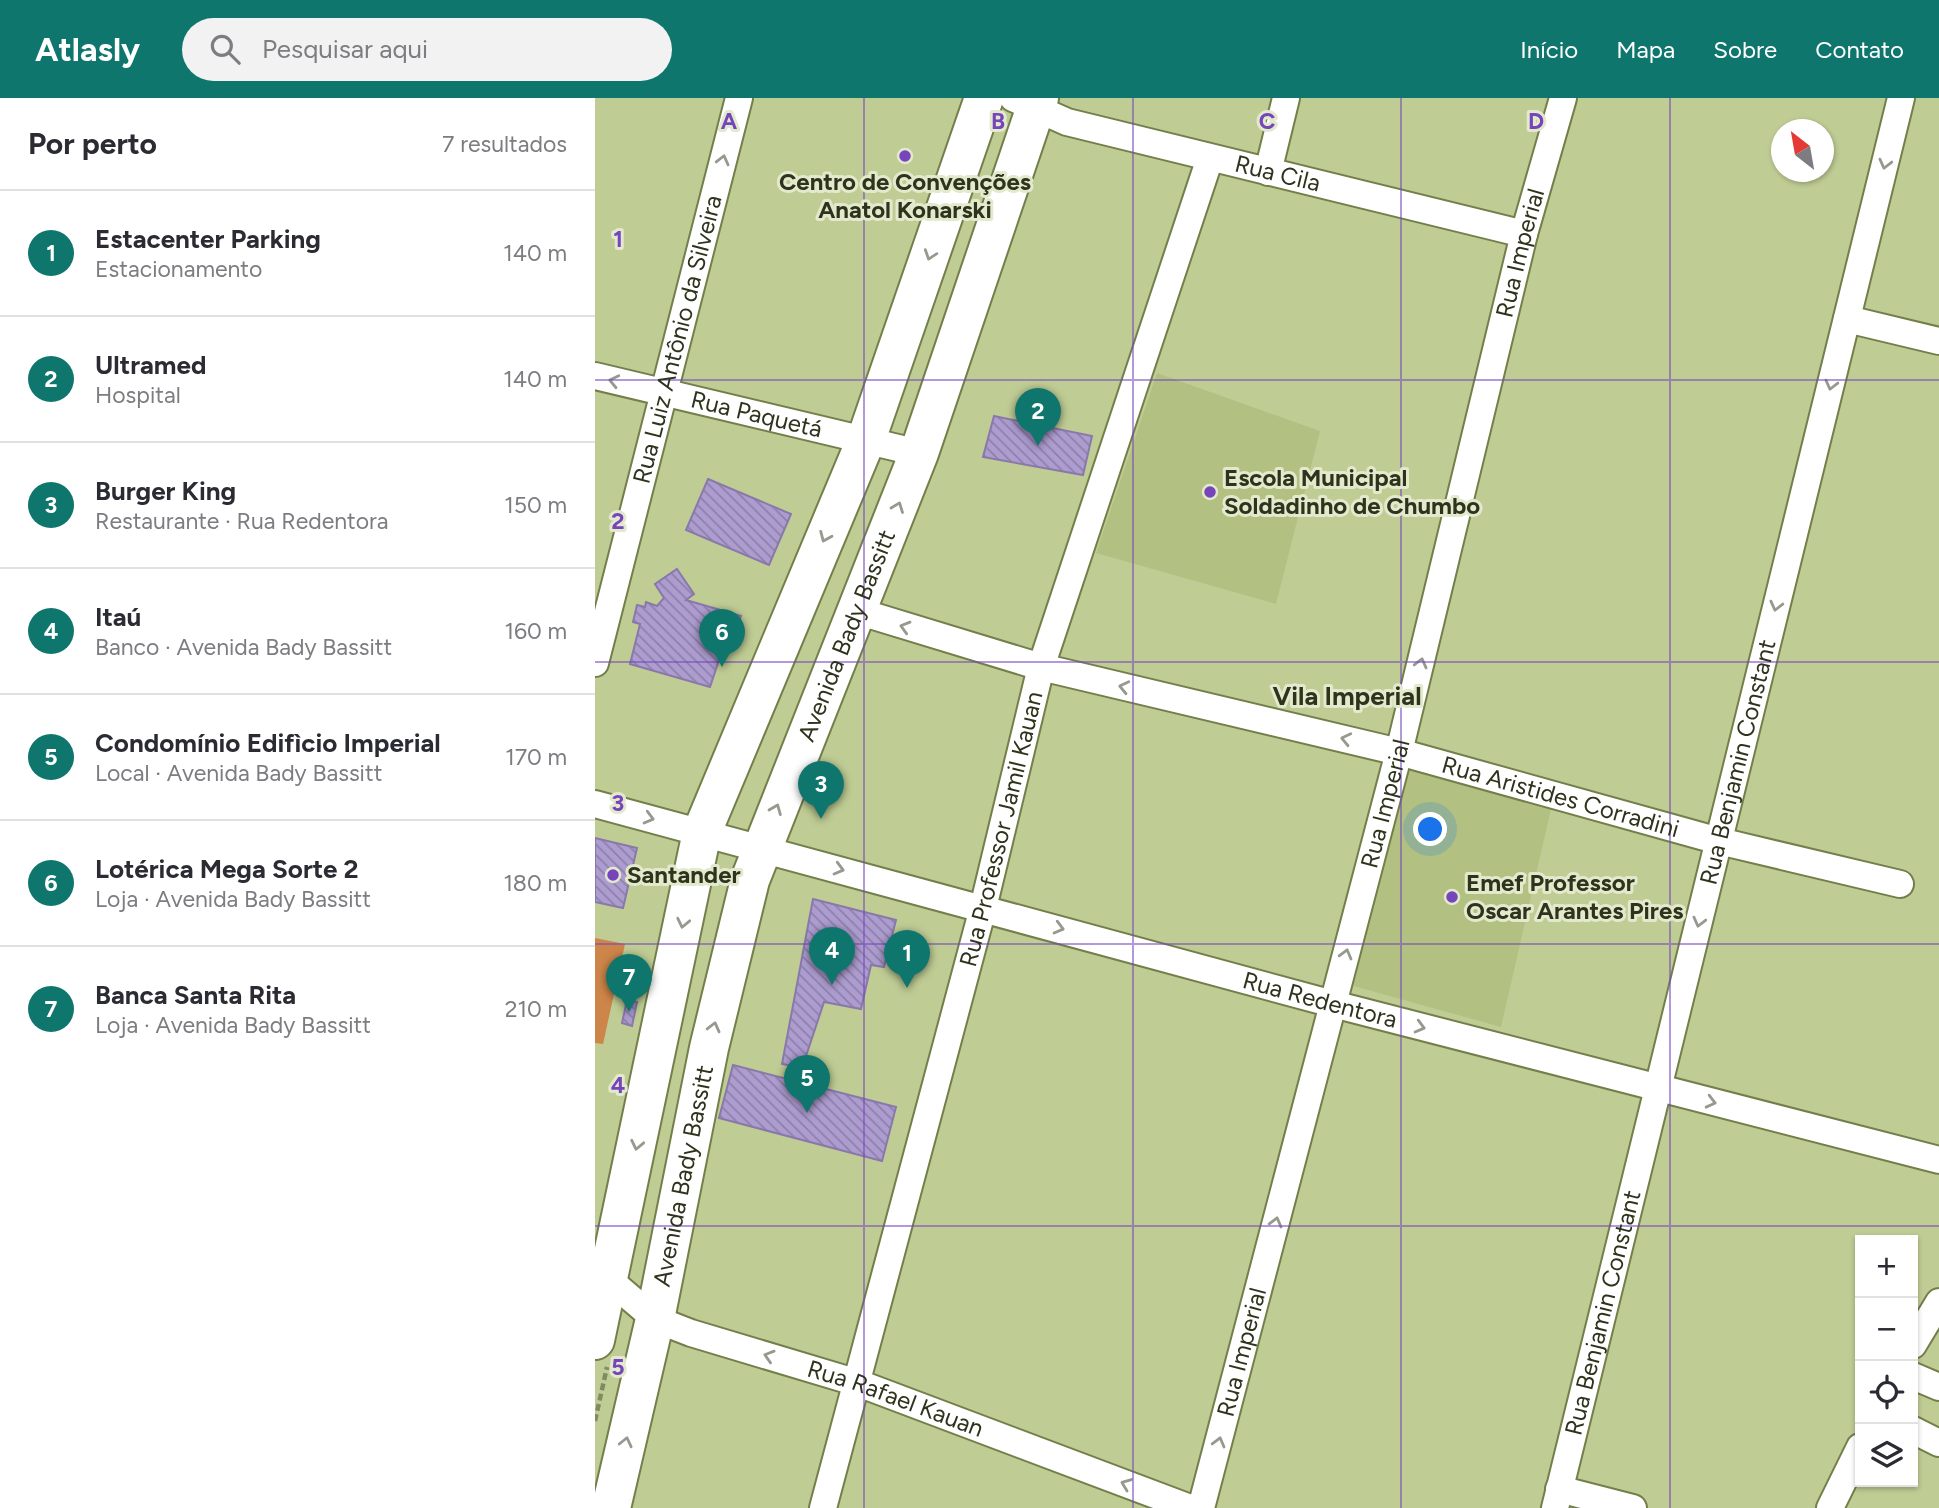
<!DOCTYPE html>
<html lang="pt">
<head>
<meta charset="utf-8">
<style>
	body { margin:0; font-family:Figtree,sans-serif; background:#f2f2f3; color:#2b2b33 }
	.controls { position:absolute; right:21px; bottom:21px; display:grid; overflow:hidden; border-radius:0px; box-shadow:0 2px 5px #0004 }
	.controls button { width:63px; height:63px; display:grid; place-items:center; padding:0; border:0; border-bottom:2px solid #e1e1e2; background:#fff; color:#2b2b33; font:35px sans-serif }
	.compass { position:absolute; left:1176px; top:21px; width:63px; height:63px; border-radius:50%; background:#fff; box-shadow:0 2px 5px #0004; rotate:329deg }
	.you { position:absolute; left:836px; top:732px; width:24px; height:24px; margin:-18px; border:5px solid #fff; border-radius:50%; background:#1a73e8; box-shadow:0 0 0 10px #1a73e833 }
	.badge { display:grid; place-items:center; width:46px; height:46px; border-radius:50%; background:#0f766e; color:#fff; font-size:23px; font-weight:700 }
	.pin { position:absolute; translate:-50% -58px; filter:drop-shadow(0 2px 4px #0008) }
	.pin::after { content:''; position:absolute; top:37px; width:24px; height:21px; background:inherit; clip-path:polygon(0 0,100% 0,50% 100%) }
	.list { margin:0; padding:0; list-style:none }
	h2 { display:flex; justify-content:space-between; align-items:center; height:91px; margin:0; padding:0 28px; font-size:30px }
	h2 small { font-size:23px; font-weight:400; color:#7c7c81 }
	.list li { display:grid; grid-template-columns:46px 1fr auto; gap:21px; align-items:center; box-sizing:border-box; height:126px; padding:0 28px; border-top:2px solid #e1e1e2 }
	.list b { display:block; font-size:26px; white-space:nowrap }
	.list p { margin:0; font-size:23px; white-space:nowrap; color:#7c7c81 }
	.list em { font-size:23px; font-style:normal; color:#7c7c81 }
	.icon { flex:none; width:38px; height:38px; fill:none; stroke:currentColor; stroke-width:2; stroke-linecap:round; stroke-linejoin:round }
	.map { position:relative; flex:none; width:1344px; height:1410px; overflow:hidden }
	header { display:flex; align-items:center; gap:42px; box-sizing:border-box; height:98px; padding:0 35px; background:#0f766e; color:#fff }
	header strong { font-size:33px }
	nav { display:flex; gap:38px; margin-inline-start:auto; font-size:24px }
	.search { width:490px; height:63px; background:#f2f2f3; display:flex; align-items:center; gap:18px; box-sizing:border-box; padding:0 24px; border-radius:38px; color:#7c7c81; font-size:26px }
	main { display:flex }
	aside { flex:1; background:#fff }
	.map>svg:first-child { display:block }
	.built { fill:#b2c181 }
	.pitch { fill:#cd8549 }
	.building { fill:url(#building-back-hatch); stroke:#8979ab; stroke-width:2 }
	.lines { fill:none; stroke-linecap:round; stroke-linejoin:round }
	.street-casing { stroke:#737f4a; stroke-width:30 }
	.primary-casing { stroke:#737f4a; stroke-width:42 }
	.path { stroke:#818b61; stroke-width:4.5; stroke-dasharray:7 3.5; stroke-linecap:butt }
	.street { stroke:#fff; stroke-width:26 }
	.primary { stroke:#fff; stroke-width:38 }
	.oneway { stroke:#96998e }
	.grid { fill:none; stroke:#7645bc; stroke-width:2; stroke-opacity:0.55 }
	.poi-dot { fill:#7645bc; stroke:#e2e9cd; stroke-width:2.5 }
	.labels { text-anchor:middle; stroke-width:6; stroke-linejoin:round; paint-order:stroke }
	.street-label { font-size:24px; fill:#2e331c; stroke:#e2e9cd }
	.poi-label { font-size:24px; font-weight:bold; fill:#2e331c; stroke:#e2e9cd; text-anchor:start }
	.neighbourhood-label { font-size:26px; font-weight:bold; fill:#2e331c; stroke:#e2e9cd }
	.grid-label { font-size:23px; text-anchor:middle; font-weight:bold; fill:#7645bc; stroke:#e2e9cd; stroke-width:6; stroke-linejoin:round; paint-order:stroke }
</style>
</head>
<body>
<header>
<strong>Atlasly</strong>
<div class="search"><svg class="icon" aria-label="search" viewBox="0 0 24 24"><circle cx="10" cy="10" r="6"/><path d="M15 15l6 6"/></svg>Pesquisar aqui</div>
<nav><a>Início</a><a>Mapa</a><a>Sobre</a><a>Contato</a></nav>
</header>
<main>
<aside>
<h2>Por perto<small>7 resultados</small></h2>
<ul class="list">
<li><span class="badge">1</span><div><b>Estacenter Parking</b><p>Estacionamento</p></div><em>140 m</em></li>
<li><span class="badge">2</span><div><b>Ultramed</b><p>Hospital</p></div><em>140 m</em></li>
<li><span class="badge">3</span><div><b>Burger King</b><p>Restaurante · Rua Redentora</p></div><em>150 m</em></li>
<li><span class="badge">4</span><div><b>Itaú</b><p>Banco · Avenida Bady Bassitt</p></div><em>160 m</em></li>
<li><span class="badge">5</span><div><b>Condomínio Edifìcio Imperial</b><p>Local · Avenida Bady Bassitt</p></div><em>170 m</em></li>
<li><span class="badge">6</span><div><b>Lotérica Mega Sorte 2</b><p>Loja · Avenida Bady Bassitt</p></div><em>180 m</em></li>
<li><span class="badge">7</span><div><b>Banca Santa Rita</b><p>Loja · Avenida Bady Bassitt</p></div><em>210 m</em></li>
</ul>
</aside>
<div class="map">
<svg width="1344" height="1410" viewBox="0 0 1344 1410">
	<defs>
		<pattern id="building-back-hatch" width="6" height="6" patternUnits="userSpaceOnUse" patternTransform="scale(1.75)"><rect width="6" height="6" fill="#ad9cd0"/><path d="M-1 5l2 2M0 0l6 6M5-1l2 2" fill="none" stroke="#8d80a8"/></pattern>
	</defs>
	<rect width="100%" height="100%" fill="#bfcc94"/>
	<!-- built -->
	<g class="built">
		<path d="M 562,275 L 725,333 L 681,506 L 501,455 Z"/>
		<path d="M 813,671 L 956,711 L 906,929 L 755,887 Z"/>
	</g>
	<!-- pitch -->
	<path class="pitch" d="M 0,840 L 30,846 L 8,946 L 0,945 Z"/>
	<!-- building -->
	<g class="building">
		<path d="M 399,318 L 497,338 L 488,377 L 388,359 Z"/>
		<path d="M 113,381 L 196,416 L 174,467 L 91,432 Z"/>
		<path d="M 82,471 L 99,496 L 91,502 L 146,518 L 132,554 L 127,553 L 115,589 L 35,566 L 45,526 L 38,524 L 42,507 L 50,509 L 51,504 L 62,508 L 69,500 L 60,486 Z"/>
		<path d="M 0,740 L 42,750 L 28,810 L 0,804 Z"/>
		<path d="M 218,801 L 301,822 L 289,869 L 276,867 L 266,911 L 229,904 L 207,970 L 187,966 Z"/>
		<path d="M 32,902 L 42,904 L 37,928 L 27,925 Z"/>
		<path d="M 138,967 L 301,1009 L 287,1063 L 124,1020 Z"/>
	</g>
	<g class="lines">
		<defs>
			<g id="street">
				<path id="s1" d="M 418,0 L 472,24 L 929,136"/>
				<path d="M 673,74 L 691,0"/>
				<path d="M 1252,221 L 1344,243"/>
				<path id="s2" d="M 0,278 L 324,355"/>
				<path id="s3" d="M 262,513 L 446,569 L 804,654 L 1124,743 L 1305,786"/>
				<path id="s4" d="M 0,565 L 144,0"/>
				<path id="s5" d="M 0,706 L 738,906 L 1344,1062"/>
				<path id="s6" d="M 4,1173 L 60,1221 L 96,1235 L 263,1285 L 595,1410"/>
				<path d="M 1318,1247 L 1344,1204"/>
				<path d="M 1318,1278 L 1344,1289"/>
				<path d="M 1318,1332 L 1344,1345"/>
				<path d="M 964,1391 L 1038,1410"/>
				<path id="s7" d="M 228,1410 L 388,810 L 446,569 L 615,60"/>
				<path id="s8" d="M 606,1410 L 804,654 L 929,136 L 968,0"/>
				<path id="s9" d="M 960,1410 L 1306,0"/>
				<path d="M 1235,1410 L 1265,1349"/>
			</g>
			<g id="primary">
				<path d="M 0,1242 L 107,734 L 271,342 L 389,0"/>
				<path id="s10" d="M 16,1410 L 60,1221 L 114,950 L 155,782 L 324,355 L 444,0"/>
			</g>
		</defs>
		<!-- street casing -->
		<use href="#street" class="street-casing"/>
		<!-- primary casing -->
		<use href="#primary" class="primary-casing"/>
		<!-- path -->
		<path class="path" d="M 0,1323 L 12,1269"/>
		<!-- street -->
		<use href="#street" class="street"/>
		<!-- primary -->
		<use href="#primary" class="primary"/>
	</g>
	<!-- one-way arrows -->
	<defs><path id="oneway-chevron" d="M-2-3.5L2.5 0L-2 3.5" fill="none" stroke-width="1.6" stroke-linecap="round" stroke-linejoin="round" transform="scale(1.75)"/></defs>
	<g class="oneway">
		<use href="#oneway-chevron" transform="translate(128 62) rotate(-76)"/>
		<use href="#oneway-chevron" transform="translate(1290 66) rotate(104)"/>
		<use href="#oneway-chevron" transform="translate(335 157) rotate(109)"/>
		<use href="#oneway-chevron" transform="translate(19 283) rotate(-167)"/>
		<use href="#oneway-chevron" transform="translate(1236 287) rotate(104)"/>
		<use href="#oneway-chevron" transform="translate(303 409) rotate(-69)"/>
		<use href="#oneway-chevron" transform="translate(230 439) rotate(113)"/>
		<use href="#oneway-chevron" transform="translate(1181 508) rotate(104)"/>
		<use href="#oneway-chevron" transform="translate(310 529) rotate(-164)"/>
		<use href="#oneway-chevron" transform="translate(826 565) rotate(-76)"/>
		<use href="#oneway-chevron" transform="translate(529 589) rotate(-167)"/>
		<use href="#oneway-chevron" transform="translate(751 641) rotate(-167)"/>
		<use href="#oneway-chevron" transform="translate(181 711) rotate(-68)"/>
		<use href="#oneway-chevron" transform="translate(54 720) rotate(15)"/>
		<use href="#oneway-chevron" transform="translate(244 771) rotate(15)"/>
		<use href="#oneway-chevron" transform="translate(1104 824) rotate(104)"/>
		<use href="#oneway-chevron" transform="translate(88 825) rotate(102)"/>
		<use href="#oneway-chevron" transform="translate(464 830) rotate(15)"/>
		<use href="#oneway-chevron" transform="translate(751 856) rotate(-75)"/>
		<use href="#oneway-chevron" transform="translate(119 929) rotate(-76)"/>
		<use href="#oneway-chevron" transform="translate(825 929) rotate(15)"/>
		<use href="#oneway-chevron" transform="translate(1116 1004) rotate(14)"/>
		<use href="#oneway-chevron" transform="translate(42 1047) rotate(102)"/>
		<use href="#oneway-chevron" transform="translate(681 1124) rotate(-75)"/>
		<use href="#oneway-chevron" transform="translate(174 1258) rotate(-163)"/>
		<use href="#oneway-chevron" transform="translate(31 1344) rotate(-77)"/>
		<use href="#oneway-chevron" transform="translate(624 1344) rotate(-75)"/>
		<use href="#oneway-chevron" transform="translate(531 1386) rotate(-159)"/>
	</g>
	<!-- grid -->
	<path class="grid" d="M 269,0 L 269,1410M 538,0 L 538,1410M 806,0 L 806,1410M 1075,0 L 1075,1410M 0,282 L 1344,282M 0,564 L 1344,564M 0,846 L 1344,846M 0,1128 L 1344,1128"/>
	<!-- markers -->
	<g class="poi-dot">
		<circle cx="310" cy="58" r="7"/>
		<circle cx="615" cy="394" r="7"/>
		<circle cx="18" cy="777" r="7"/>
		<circle cx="857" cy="799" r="7"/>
	</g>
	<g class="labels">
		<!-- street labels -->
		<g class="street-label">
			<text dy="8" stroke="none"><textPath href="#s1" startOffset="276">Rua Cila</textPath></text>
			<text dy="8" stroke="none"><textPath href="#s8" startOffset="1295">Rua Imperial</textPath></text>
			<text dy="8" stroke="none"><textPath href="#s4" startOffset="334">Rua Luiz Antônio da Silveira</textPath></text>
			<text dy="8" stroke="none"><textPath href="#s2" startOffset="166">Rua Paquetá</textPath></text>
			<text dy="8" stroke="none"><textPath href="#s10" startOffset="906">Avenida Bady Bassitt</textPath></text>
			<text dy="8" stroke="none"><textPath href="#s9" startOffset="768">Rua Benjamin Constant</textPath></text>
			<text dy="8" stroke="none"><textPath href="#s3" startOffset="728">Rua Aristides Corradini</textPath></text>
			<text dy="8" stroke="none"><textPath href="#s8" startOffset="728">Rua Imperial</textPath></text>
			<text dy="8" stroke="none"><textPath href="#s7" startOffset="702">Rua Professor Jamil Kauan</textPath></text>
			<text dy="8" stroke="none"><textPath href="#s5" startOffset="751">Rua Redentora</textPath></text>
			<text dy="8" stroke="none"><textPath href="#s10" startOffset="340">Avenida Bady Bassitt</textPath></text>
			<text dy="8" stroke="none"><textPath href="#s9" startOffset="201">Rua Benjamin Constant</textPath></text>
			<text dy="8" stroke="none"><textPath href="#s8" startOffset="161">Rua Imperial</textPath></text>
			<text dy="8" stroke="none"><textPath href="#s6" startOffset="327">Rua Rafael Kauan</textPath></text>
		</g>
		<!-- poi labels -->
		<g class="poi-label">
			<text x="310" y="92" text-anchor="middle">Centro de Convenções<tspan x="310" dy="28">Anatol Konarski</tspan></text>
			<text x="629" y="388">Escola Municipal<tspan x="629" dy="28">Soldadinho de Chumbo</tspan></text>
			<text x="32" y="785">Santander</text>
			<text x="871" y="793">Emef Professor<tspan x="871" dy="28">Oscar Arantes Pires</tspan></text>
		</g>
		<!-- neighbourhood labels -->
		<g class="neighbourhood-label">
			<text x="752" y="607">Vila Imperial</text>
		</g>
	</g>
	<g class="grid-label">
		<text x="134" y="31">A</text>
		<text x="403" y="31">B</text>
		<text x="672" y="31">C</text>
		<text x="941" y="31">D</text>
		<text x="23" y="149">1</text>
		<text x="23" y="431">2</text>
		<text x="23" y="713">3</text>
		<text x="23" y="995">4</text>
		<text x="23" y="1277">5</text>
	</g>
</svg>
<div class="controls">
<button>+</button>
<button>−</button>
<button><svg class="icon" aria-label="locate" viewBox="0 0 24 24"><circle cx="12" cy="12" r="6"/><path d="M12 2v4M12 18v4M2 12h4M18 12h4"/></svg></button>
<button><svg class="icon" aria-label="layers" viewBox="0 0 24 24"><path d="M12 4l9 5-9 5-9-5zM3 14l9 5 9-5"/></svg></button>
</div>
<svg class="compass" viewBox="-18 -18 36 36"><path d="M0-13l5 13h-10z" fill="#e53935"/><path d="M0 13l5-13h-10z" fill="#7c7c81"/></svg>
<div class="you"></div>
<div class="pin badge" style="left:312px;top:890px">1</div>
<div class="pin badge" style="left:443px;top:348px">2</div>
<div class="pin badge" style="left:226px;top:721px">3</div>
<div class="pin badge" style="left:237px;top:887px">4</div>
<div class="pin badge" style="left:212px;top:1015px">5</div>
<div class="pin badge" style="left:127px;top:569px">6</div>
<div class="pin badge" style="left:34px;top:914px">7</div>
</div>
</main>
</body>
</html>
